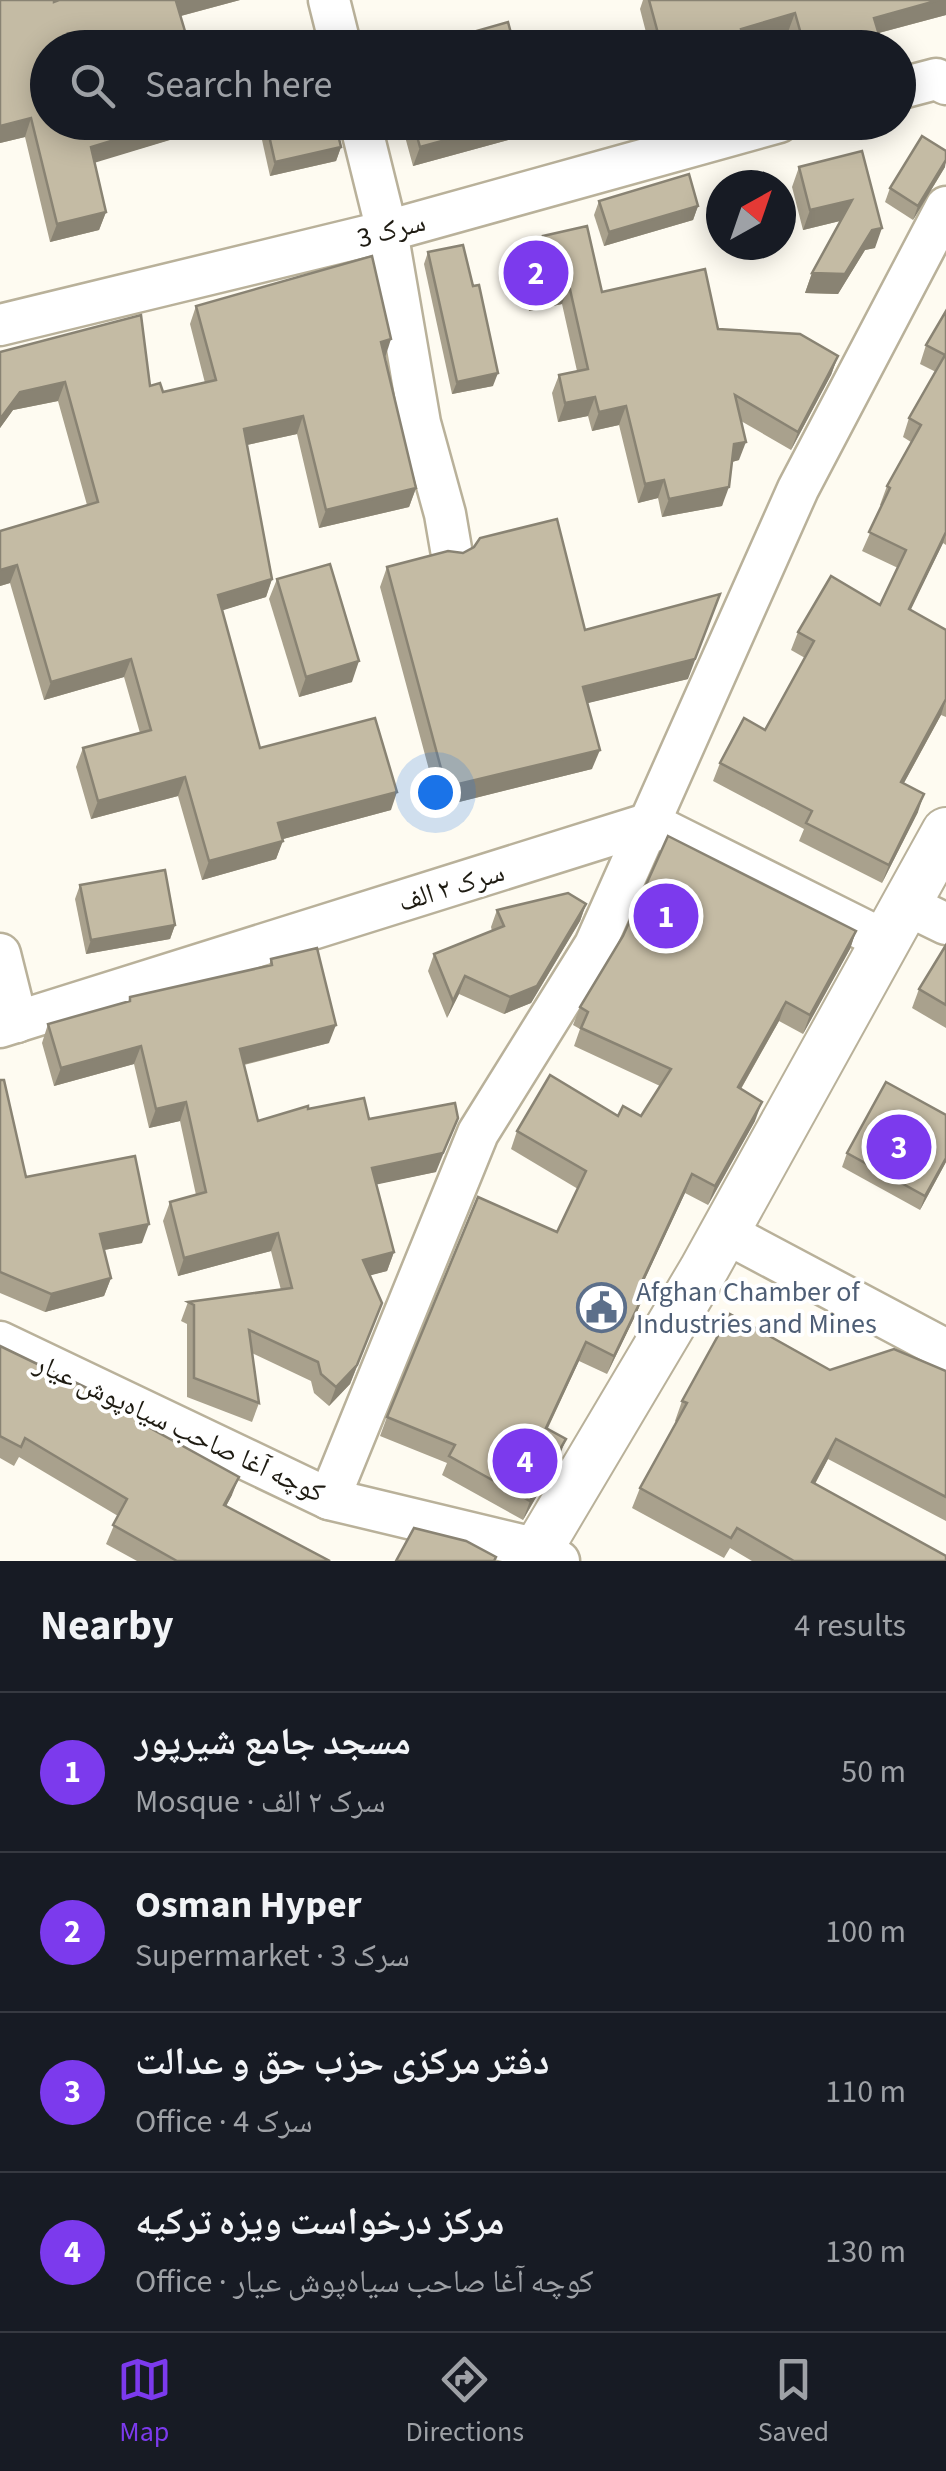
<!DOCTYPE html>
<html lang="en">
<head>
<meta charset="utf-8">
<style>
	body { margin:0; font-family:"Source Sans 3","Noto Naskh Arabic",sans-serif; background:#20242c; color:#f1f3f6 }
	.compass { position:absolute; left:706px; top:170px; width:90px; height:90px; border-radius:50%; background:#171b24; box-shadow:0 5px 25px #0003; rotate:40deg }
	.you { position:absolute; left:435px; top:792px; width:35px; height:35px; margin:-25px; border:8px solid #fff; border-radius:50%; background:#1a73e8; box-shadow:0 0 0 15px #1a73e833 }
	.badge { display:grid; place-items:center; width:65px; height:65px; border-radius:50%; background:#7c3aed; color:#fff; font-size:32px; font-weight:700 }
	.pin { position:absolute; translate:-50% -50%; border:5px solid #fff; box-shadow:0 2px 10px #0006 }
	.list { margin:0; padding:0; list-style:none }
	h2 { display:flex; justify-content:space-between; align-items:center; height:130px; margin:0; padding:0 40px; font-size:42px }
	h2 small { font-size:32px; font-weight:400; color:#9ea1a6 }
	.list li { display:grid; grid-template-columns:65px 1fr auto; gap:30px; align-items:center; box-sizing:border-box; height:160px; padding:0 40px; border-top:2px solid #363941 }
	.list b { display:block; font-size:38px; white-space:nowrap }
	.list p { margin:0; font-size:32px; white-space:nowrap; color:#9ea1a6 }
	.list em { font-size:32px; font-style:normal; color:#9ea1a6 }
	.icon { flex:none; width:55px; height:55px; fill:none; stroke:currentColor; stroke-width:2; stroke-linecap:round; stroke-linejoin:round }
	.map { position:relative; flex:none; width:946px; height:1561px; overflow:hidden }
	.search { position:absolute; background:#171b24; box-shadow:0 5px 25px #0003; left:30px; right:30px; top:30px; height:110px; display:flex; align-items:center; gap:25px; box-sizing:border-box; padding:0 35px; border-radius:55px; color:#9ea1a6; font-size:38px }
	.sheet { height:770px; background:#171b24 }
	nav { display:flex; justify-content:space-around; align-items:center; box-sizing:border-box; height:140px; border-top:2px solid #363941; background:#171b24; font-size:28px; color:#9ea1a6 }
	nav a { display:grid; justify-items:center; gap:5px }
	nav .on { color:#7c3aed }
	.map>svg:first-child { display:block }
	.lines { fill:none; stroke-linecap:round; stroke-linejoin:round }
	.minor-casing { stroke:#b9b19a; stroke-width:45 }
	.tertiary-casing { stroke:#b9b19a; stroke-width:52 }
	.secondary-casing { stroke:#b9b19a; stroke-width:60 }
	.minor { stroke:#fff; stroke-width:40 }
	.tertiary { stroke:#fff; stroke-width:48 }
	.secondary { stroke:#fff; stroke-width:55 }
	.wall { fill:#a9a18d }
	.shaded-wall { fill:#898373 }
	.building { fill:#c4bba4; stroke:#898373; stroke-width:2.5 }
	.labels { text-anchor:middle; stroke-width:8; stroke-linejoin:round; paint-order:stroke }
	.street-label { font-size:28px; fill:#1e1b12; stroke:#fff }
	.service-label { font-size:28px; fill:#4e5e75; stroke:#fff; text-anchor:start }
</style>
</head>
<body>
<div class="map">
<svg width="946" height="1561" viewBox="0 0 946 1561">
	<rect width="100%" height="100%" fill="#fefbf1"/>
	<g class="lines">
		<defs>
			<g id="minor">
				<path d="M 329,0 L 341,48"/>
				<path d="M 898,89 L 936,79 L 946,84"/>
				<path d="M 360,122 L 387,231 L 420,423 L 445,514 L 451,549"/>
				<path d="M 0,325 L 387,231 L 779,122"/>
				<path d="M 907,905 L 946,924"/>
				<path d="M 0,954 L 17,1022"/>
				<path d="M 0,1027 L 650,823 L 886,941"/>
				<path d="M 724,1232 L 946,1350"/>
				<path d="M 0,1342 L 329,1499 L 538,1549 L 559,1561"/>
				<path d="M 329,1499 L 478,1133 L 595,945 L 798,489 L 946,207"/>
			</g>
			<path id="tertiary" d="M 538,1549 L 703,1271 L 946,832"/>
			<path id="secondary" d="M 531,1561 L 538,1549"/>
		</defs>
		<!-- minor casing -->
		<use href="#minor" class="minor-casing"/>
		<!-- tertiary casing -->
		<use href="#tertiary" class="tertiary-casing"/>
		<!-- secondary casing -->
		<use href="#secondary" class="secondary-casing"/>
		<!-- minor -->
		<use href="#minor" class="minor"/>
		<!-- tertiary -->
		<use href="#tertiary" class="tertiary"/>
		<!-- secondary -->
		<use href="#secondary" class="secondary"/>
	</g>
	<!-- wall -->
	<g class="wall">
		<path d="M 0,0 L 54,2 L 59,0 L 240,0 L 181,16 L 203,130 L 94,162 L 106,212 L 99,230 L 50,242 L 25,137 L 0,143 Z"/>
		<path d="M 643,0 L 946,0 L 946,15 L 879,33 L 883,48 L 792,48 L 788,32 L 648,40 L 640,9 Z"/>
		<path d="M 258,122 L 335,122 L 341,147 L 336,161 L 270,176 Z"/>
		<path d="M 401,122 L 556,122 L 529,129 L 527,135 L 413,166 Z"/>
		<path d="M 946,151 L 945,167 L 913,220 L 885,202 L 890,188 Z"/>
		<path d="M 799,167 L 875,248 L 865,250 L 838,294 L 805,293 L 812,273 L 840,221 L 803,230 L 792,187 Z"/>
		<path d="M 599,201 L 698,206 L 693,220 L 604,246 L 594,215 Z"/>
		<path d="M 543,236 L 602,292 L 718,329 L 838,356 L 831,375 L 791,450 L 741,421 L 739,460 L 732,462 L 722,506 L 662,517 L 658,498 L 638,503 L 619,425 L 592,431 L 588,416 L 558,422 L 552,393 L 559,375 L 577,371 L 562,304 L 529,311 L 519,270 L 526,251 L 539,248 Z"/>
		<path d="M 428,252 L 493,386 L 452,394 L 424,264 Z"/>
		<path d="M 196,306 L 384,358 L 416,488 L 409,507 L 319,528 L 297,434 L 247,445 L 272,579 L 266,597 L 222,610 L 260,748 L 391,810 L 283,839 L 276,859 L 202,880 L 178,796 L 91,819 L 76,767 L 83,748 L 140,733 L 124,677 L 44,700 L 10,583 L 0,586 L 0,531 L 87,505 L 58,401 L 13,410 L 0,428 L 0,352 L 150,386 L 163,392 L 205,383 L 190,324 Z"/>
		<path d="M 946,311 L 946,545 L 943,543 L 910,610 L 946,630 L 946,717 L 941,715 L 904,783 L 918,812 L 882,883 L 799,841 L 804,829 L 713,781 L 720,763 L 765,730 L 805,658 L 791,650 L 798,632 L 880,605 L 898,568 L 862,551 L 882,506 L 880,505 L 887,486 L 911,442 L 903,437 L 909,418 L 936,372 L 920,364 L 926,345 Z"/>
		<path d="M 387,567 L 585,630 L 688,679 L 587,703 L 592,769 L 439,807 L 380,587 Z"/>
		<path d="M 277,579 L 352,682 L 299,697 L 269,599 Z"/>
		<path d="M 80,885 L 175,925 L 170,939 L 86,954 L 75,899 Z"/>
		<path d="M 586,904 L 580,921 L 531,1003 L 504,1014 L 459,994 L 447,1018 L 428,971 L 434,954 L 492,931 L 491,927 L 497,910 Z"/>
		<path d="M 856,931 L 850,949 L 803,1034 L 779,1021 L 741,1089 L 755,1121 L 708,1205 L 685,1193 L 639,1291 L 644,1294 L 637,1312 L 607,1374 L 579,1361 L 548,1428 L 559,1457 L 523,1520 L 442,1475 L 447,1463 L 380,1436 L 387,1417 L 557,1232 L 578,1189 L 511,1149 L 517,1131 L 618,1116 L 641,1116 L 660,1086 L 574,1046 L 580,1029 L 573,1025 L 580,1007 Z"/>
		<path d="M 946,945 L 946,1028 L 912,1008 L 919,989 Z"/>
		<path d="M 271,959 L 329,1043 L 244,1065 L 258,1121 L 308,1109 L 369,1119 L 436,1172 L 376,1184 L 394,1252 L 387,1271 L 370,1275 L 382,1303 L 350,1384 L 329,1406 L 314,1393 L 311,1381 L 252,1353 L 259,1403 L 252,1422 L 187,1397 L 187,1324 L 181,1321 L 188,1302 L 281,1290 L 271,1251 L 178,1276 L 163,1221 L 170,1202 L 196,1195 L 180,1121 L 149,1128 L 134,1064 L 54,1086 L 42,1043 L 48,1024 L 128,1002 L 130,997 L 269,966 Z"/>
		<path d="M 0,1080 L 26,1177 L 142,1243 L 104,1250 L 111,1278 L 104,1296 L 45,1312 L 0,1293 Z"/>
		<path d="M 946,1115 L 946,1162 L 920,1210 L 842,1167 L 847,1153 Z"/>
		<path d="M 0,1346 L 142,1423 L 232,1495 L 226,1506 L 330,1561 L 137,1561 L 106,1544 L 118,1516 L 19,1457 L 14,1466 L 0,1458 Z"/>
		<path d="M 830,1370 L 946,1371 L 946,1521 L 828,1459 L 815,1484 L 946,1561 L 752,1561 L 730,1548 L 724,1558 L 632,1508 L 640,1488 L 676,1422 L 675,1421 L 682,1401 Z"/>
	</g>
	<!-- shaded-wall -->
	<g class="shaded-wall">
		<path d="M 179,0 L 240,0 L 169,19 L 176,1 Z"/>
		<path d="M 939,0 L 946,0 L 946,15 L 867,36 L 874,18 Z"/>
		<path d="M 795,13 L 788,32 L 734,47 L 741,29 Z"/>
		<path d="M 31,118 L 25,137 L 0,143 L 0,126 Z"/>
		<path d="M 173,122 L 206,122 L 203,130 L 84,166 L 91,147 Z"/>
		<path d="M 511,122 L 556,122 L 529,129 L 527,135 L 413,166 L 420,147 Z"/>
		<path d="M 341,147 L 336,161 L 270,176 L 275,162 Z"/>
		<path d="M 946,160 L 945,167 L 913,220 L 918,206 Z"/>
		<path d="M 852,200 L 844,220 L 803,230 L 810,210 Z"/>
		<path d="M 698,206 L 693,220 L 604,246 L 609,232 Z"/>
		<path d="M 106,212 L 99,230 L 50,242 L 57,224 Z"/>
		<path d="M 882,228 L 875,248 L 865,250 L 838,294 L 805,293 L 812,273 L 872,230 Z"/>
		<path d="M 569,285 L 562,304 L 529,311 L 536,292 Z"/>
		<path d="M 391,339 L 385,358 L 381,342 Z"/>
		<path d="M 838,356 L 831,375 L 791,450 L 798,432 Z"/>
		<path d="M 498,373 L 493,386 L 452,394 L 457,382 Z"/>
		<path d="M 65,382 L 58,401 L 13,410 L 0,428 L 0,419 L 20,392 Z"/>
		<path d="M 595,397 L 588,416 L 558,422 L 565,403 Z"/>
		<path d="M 626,406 L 619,425 L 592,431 L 599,412 Z"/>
		<path d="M 303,416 L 297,434 L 237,447 L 244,429 Z"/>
		<path d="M 746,442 L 739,460 L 728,463 L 734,444 Z"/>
		<path d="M 664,480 L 658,498 L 638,503 L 645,484 Z"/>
		<path d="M 729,487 L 722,506 L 662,517 L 669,499 Z"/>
		<path d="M 416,488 L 409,507 L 319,528 L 326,510 Z"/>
		<path d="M 946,532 L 943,543 L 902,628 L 909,609 Z"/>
		<path d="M 17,565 L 10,583 L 0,586 L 0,570 Z"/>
		<path d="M 272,579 L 266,597 L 211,614 L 218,595 Z"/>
		<path d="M 720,594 L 688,679 L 576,706 L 583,687 Z"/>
		<path d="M 131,659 L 124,677 L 44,700 L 51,682 Z"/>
		<path d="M 359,661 L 352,682 L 299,697 L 306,677 Z"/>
		<path d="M 946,699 L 941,715 L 894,801 L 901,782 Z"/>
		<path d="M 600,750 L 592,769 L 439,807 L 446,787 Z"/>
		<path d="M 185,777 L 178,796 L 91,819 L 98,801 Z"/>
		<path d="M 397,792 L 391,810 L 272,842 L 278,823 Z"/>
		<path d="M 924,794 L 918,812 L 882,883 L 889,865 Z"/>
		<path d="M 283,841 L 276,859 L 202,880 L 209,861 Z"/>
		<path d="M 586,904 L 580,921 L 531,1003 L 504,1014 L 510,997 Z"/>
		<path d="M 175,925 L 170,939 L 86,954 L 91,940 Z"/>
		<path d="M 856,931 L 850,949 L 803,1034 L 810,1015 Z"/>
		<path d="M 465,976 L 459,994 L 447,1018 L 453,1001 Z"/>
		<path d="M 786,1002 L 779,1021 L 731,1106 L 738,1087 Z"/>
		<path d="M 336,1025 L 329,1043 L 233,1067 L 240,1049 Z"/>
		<path d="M 141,1046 L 134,1064 L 54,1086 L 61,1068 Z"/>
		<path d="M 186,1102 L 180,1121 L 149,1128 L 156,1109 Z"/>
		<path d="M 762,1102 L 755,1121 L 708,1205 L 715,1186 Z"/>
		<path d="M 458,1118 L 436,1172 L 365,1187 L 372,1168 Z"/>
		<path d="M 946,1158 L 946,1162 L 920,1210 L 925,1196 Z"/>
		<path d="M 692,1174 L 685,1193 L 631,1309 L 638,1290 Z"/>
		<path d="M 149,1224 L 142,1243 L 93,1252 L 100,1234 Z"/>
		<path d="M 278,1233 L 271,1251 L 178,1276 L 184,1258 Z"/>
		<path d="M 394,1252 L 387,1271 L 357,1279 L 363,1260 Z"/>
		<path d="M 111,1278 L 104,1296 L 45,1312 L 51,1294 Z"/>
		<path d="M 644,1294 L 637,1312 L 607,1374 L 614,1356 Z"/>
		<path d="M 382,1303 L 350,1384 L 329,1406 L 336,1387 Z"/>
		<path d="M 586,1342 L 579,1361 L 539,1446 L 546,1428 Z"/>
		<path d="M 566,1439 L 559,1457 L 523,1520 L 530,1501 Z"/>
		<path d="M 836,1439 L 828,1459 L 805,1502 L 812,1482 Z"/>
		<path d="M 239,1477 L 232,1495 L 217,1523 L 224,1505 Z"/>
	</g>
	<!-- building -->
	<g class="building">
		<path d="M 0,0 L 54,0 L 54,2 L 59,0 L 179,0 L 176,1 L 190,48 L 48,48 L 48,122 L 173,122 L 91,147 L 106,212 L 57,224 L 31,118 L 0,126 Z"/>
		<path d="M 649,0 L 939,0 L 874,18 L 883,48 L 805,48 L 795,13 L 741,29 L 745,48 L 617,48 L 659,37 Z"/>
		<path d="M 508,22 L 515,48 L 417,48 Z"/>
		<path d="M 266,122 L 335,122 L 341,147 L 275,162 Z"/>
		<path d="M 413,122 L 511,122 L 420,147 Z"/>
		<path d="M 922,136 L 946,151 L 946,160 L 918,206 L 890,188 Z"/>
		<path d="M 862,151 L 882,228 L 872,230 L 845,274 L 812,273 L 852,200 L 810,210 L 799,167 Z"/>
		<path d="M 689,174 L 698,206 L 609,232 L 599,201 Z"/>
		<path d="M 587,226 L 602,292 L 705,269 L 718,329 L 800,334 L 838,356 L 798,432 L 735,395 L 746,442 L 734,444 L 729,487 L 669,499 L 664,480 L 645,484 L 626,406 L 599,412 L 595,397 L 565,403 L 559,375 L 588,369 L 569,285 L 536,292 L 526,251 L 546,247 L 543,236 Z"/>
		<path d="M 463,245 L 473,286 L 479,285 L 498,373 L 457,382 L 428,252 Z"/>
		<path d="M 372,256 L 391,339 L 381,342 L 416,488 L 326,510 L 303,416 L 244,429 L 272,579 L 218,595 L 260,748 L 375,718 L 397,792 L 278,823 L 283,841 L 209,861 L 185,777 L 98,801 L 83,748 L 151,730 L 131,659 L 51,682 L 17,565 L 0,570 L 0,531 L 98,502 L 65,382 L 20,392 L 0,419 L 0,352 L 141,315 L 150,386 L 160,383 L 163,392 L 216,380 L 196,306 Z"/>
		<path d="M 946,311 L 946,532 L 909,609 L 946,630 L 946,699 L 901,782 L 924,794 L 889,865 L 806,823 L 812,811 L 720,763 L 744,718 L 765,730 L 814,641 L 798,632 L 831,576 L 880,605 L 906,550 L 869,532 L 890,488 L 887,486 L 921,425 L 909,418 L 945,355 L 926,345 Z"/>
		<path d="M 557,519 L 585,630 L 720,594 L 695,659 L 583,687 L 600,750 L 446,787 L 387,567 L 448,551 L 463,553 L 474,547 L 480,538 Z"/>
		<path d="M 330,564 L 359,661 L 306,677 L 277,579 Z"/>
		<path d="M 668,836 L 856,931 L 810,1015 L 786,1002 L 738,1087 L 762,1102 L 715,1186 L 692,1174 L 638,1290 L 644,1294 L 614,1356 L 586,1342 L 546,1428 L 566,1439 L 530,1501 L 449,1456 L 455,1445 L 387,1417 L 478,1197 L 557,1232 L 586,1171 L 517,1131 L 550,1075 L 618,1116 L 623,1106 L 641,1116 L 671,1069 L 581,1028 L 588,1012 L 580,1007 L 623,936 Z"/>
		<path d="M 165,870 L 175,925 L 91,940 L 80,885 Z"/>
		<path d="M 568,893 L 586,904 L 537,986 L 510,997 L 465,976 L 453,1001 L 434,954 L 504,926 L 497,910 Z"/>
		<path d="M 946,945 L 946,1005 L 919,989 Z"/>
		<path d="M 317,948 L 336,1025 L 240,1049 L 258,1121 L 308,1106 L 308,1109 L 364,1098 L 369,1119 L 455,1103 L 458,1118 L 443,1153 L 372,1168 L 394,1252 L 363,1260 L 382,1303 L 357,1365 L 336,1387 L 321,1374 L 318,1362 L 249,1330 L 259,1403 L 194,1378 L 194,1305 L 188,1302 L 292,1288 L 278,1233 L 184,1258 L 170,1202 L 206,1192 L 186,1102 L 156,1109 L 141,1046 L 61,1068 L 48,1024 L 130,1001 L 130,997 L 272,965 L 271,959 Z"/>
		<path d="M 0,1080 L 4,1080 L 26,1177 L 135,1156 L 149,1224 L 100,1234 L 111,1278 L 51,1294 L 0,1272 Z"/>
		<path d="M 886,1082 L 946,1115 L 946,1158 L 925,1196 L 847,1153 Z"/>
		<path d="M 730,1314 L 830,1370 L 894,1349 L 946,1371 L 946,1497 L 836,1439 L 812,1482 L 946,1556 L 946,1561 L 794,1561 L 737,1528 L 731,1538 L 640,1488 L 687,1403 L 682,1401 Z"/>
		<path d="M 0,1346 L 110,1399 L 143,1419 L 141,1423 L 239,1477 L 224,1505 L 330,1561 L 177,1561 L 113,1525 L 127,1499 L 25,1438 L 21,1447 L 0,1436 Z"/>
		<path d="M 414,1528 L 466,1541 L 496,1557 L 494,1561 L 396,1561 Z"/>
	</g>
	<!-- icons -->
	<defs>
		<symbol id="civic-ring" viewBox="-11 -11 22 22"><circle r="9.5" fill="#fff" stroke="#5c6f8a" stroke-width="1.5"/><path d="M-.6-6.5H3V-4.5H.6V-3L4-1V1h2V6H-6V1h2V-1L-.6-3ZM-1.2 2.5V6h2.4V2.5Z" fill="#5c6f8a"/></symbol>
	</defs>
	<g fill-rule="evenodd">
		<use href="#civic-ring" x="574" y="1280" width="55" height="55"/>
	</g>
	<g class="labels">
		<!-- street labels -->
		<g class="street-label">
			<text transform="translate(391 229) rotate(-15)" y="10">سرک 3</text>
			<text transform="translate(451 886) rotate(-17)" y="10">سرک ۲ الف</text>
			<text transform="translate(180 1427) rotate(25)" y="10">کوچه آغا صاحب سیاه‌پوش عیار</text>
		</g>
		<!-- service labels -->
		<g class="service-label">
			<text x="636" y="1301">Afghan Chamber of<tspan x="636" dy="32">Industries and Mines</tspan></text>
		</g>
	</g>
</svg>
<svg class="compass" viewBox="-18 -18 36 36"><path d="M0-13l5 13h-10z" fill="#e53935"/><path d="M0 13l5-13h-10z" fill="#9ea1a6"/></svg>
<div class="you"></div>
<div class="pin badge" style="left:666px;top:916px">1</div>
<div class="pin badge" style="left:536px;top:273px">2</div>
<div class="pin badge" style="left:899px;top:1147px">3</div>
<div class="pin badge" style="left:525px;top:1461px">4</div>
<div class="search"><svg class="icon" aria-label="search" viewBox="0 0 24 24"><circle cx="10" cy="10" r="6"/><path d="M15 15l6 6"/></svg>Search here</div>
</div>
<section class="sheet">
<h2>Nearby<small>4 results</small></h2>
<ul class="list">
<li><span class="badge">1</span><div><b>مسجد جامع شیرپور</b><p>Mosque · سرک ۲ الف</p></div><em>50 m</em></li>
<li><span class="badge">2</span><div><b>Osman Hyper</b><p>Supermarket · سرک 3</p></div><em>100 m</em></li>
<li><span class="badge">3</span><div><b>دفتر مرکزی حزب حق و عدالت</b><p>Office · سرک 4</p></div><em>110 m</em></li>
<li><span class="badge">4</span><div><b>مرکز درخواست ویزه ترکیه</b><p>Office · کوچه آغا صاحب سیاه‌پوش عیار</p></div><em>130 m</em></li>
</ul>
</section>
<nav>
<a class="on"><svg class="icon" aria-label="map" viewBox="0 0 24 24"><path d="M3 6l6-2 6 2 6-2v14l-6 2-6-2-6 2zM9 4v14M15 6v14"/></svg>Map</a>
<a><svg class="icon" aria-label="directions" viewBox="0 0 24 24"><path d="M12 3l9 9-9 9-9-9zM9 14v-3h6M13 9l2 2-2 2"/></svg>Directions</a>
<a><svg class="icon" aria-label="saved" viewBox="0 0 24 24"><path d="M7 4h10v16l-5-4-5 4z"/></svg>Saved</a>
</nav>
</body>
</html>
